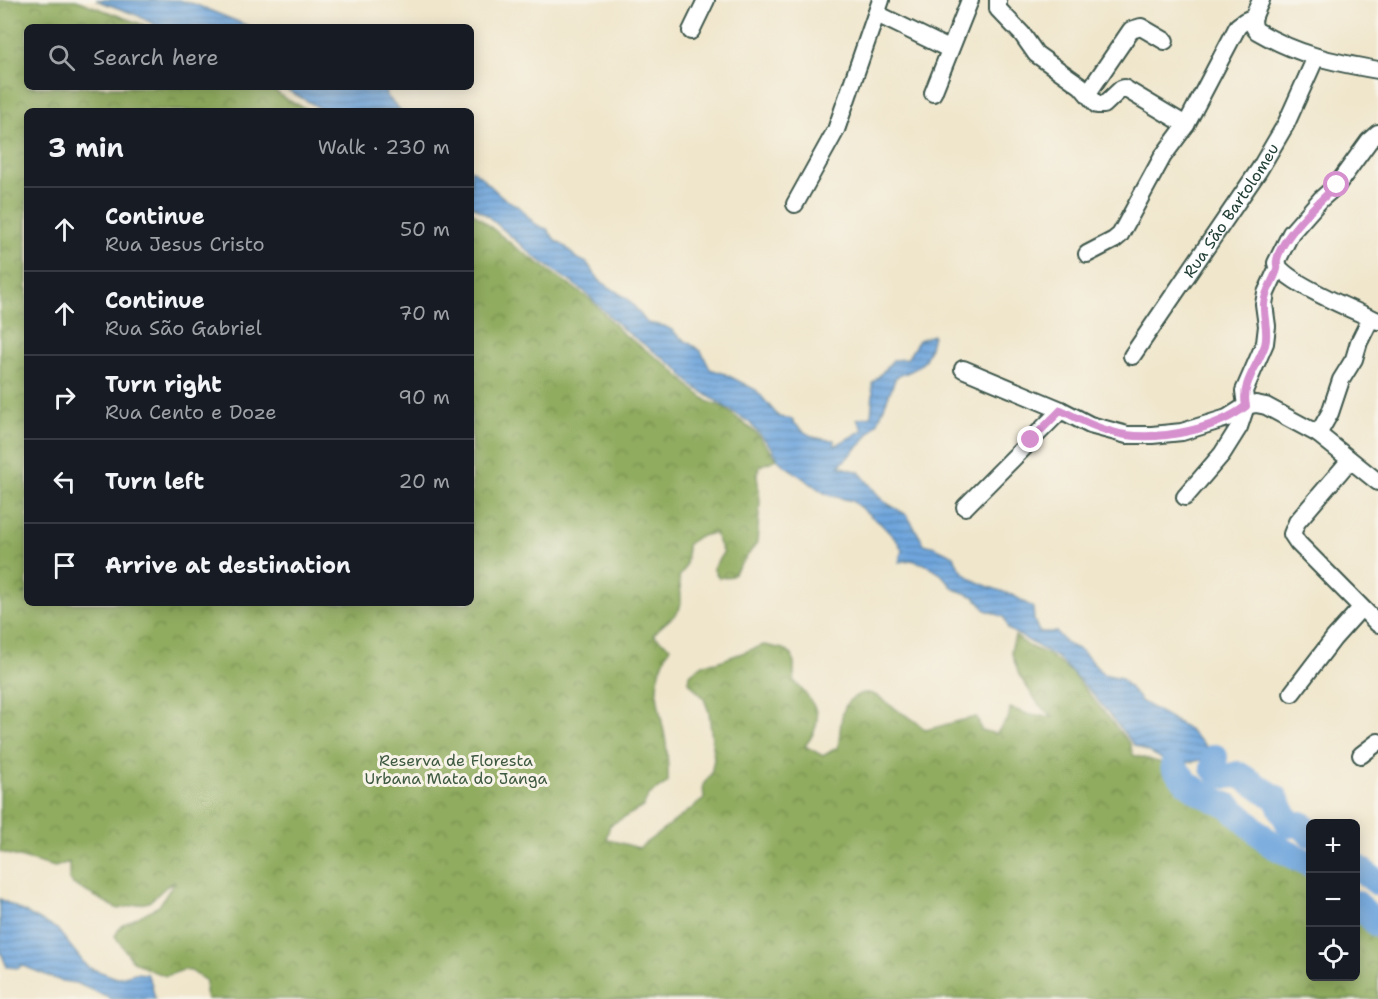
<!DOCTYPE html>
<html lang="en">
<head>
<meta charset="utf-8">
<style>
	body { margin:0; font-family:"Shantell Sans",sans-serif; background:#20242c; color:#f1f3f6 }
	.controls { position:absolute; right:18px; bottom:18px; display:grid; overflow:hidden; border-radius:9px; box-shadow:0 3px 15px #0003 }
	.controls button { width:54px; height:54px; display:grid; place-items:center; padding:0; border:0; border-bottom:2px solid #363941; background:#171b24; color:#f1f3f6; font:30px sans-serif }
	.stop { position:absolute; width:18px; height:18px; margin:-14px; border:4px solid #d690ce; border-radius:50%; background:#fff }
	.stop.end { background:#d690ce; border-color:#fff; box-shadow:0 2px 6px #0008 }
	.list { margin:0; padding:0; list-style:none }
	h2 { display:flex; justify-content:space-between; align-items:center; height:78px; margin:0; padding:0 24px; font-size:26px }
	h2 small { font-size:20px; font-weight:400; color:#9ea1a6 }
	.list li { display:grid; grid-template-columns:39px 1fr auto; gap:18px; align-items:center; box-sizing:border-box; height:84px; padding:0 24px; border-top:2px solid #363941 }
	.list b { display:block; font-size:22px; white-space:nowrap }
	.list p { margin:0; font-size:20px; white-space:nowrap; color:#9ea1a6 }
	.list em { font-size:20px; font-style:normal; color:#9ea1a6 }
	.icon { flex:none; width:33px; height:33px; fill:none; stroke:currentColor; stroke-width:2; stroke-linecap:round; stroke-linejoin:round }
	.map { position:relative; flex:none; width:1378px; height:999px; overflow:hidden }
	.search { position:absolute; background:#171b24; box-shadow:0 3px 15px #0003; left:24px; top:24px; width:450px; height:66px; display:flex; align-items:center; gap:15px; box-sizing:border-box; padding:0 21px; border-radius:9px; color:#9ea1a6; font-size:22px }
	.panel { position:absolute; background:#171b24; box-shadow:0 3px 15px #0003; left:24px; top:108px; width:450px; height:498px; border-radius:9px }
	.map>svg:first-child { display:block }
	.forest { fill:url(#forest-crowns); stroke:#587449; stroke-width:1.5 }
	.water { fill:url(#water-rules); stroke:#477288; stroke-width:1.5 }
	.lines { fill:none; stroke-linecap:round; stroke-linejoin:round }
	.river { stroke:#6fa6dd; stroke-width:26 }
	.street-casing { stroke:#3e564b; stroke-width:20 }
	.street { stroke:#fff; stroke-width:16 }
	.route { stroke:#d690ce; stroke-width:8 }
	.labels { text-anchor:middle; stroke-width:6; stroke-linejoin:round; paint-order:stroke }
	.street-label { font-size:16px; fill:#1f3d34; stroke:#f7f3e8 }
	.park-label { font-size:16px; fill:#3d593f; stroke:#f7f3e8 }
</style>
</head>
<body>
<div class="map">
<svg width="1378" height="999" viewBox="0 0 1378 999">
	<defs>
		<pattern id="forest-crowns" width="20" height="18" patternUnits="userSpaceOnUse" patternTransform="scale(1.5)"><rect width="20" height="18" fill="#90ac5e"/><path d="M2 6a3 3 0 1 1 6 0M12 15a3 3 0 1 1 6 0" fill="none" stroke="#758d4e"/></pattern>
		<pattern id="water-rules" width="6" height="5" patternUnits="userSpaceOnUse" patternTransform="scale(1.5)"><rect width="6" height="5" fill="#6fa6dd"/><path d="M0 2.5h6" fill="none" stroke="#5b88b4"/></pattern>
	</defs>
	<rect width="100%" height="100%" fill="#f7f3e8"/>
	<filter id="ink" filterUnits="userSpaceOnUse"><feTurbulence type="fractalNoise" baseFrequency=".0167" numOctaves="2"/><feDisplacementMap in="SourceGraphic" scale="12" xChannelSelector="R" yChannelSelector="G"/><feConvolveMatrix kernelMatrix="1 2 1 2 8 2 1 2 1" color-interpolation-filters="sRGB"/></filter>
	<filter id="wash" filterUnits="userSpaceOnUse"><feTurbulence type="fractalNoise" baseFrequency=".008" numOctaves="4" result="noise"/><feDisplacementMap in="SourceGraphic" scale="24" xChannelSelector="R" yChannelSelector="G"/><feGaussianBlur stdDeviation="1.35" result="paint"/><feColorMatrix in="noise" values="0 0 0 0 0 0 0 0 0 0 0 0 0 0 0 0 0 1.4 0 .05"/><feComposite in="paint" operator="in"/></filter>
	<g filter="url(#wash)">
		<rect width="100%" height="100%" fill="#f0e6cc"/>
		<!-- forest -->
		<path class="forest" d="M 0,0 L 76,0 L 149,27 L 27,27 L 27,87 L 270,87 L 284,98 L 311,111 L 27,111 L 27,202 L 24,202 L 27,203 L 27,591 L 22,594 L 27,593 L 27,603 L 471,603 L 471,211 L 514,246 L 591,300 L 622,333 L 671,368 L 692,389 L 709,402 L 723,407 L 756,433 L 777,459 L 760,466 L 757,475 L 760,501 L 757,543 L 732,576 L 719,578 L 713,568 L 723,553 L 714,533 L 697,537 L 687,545 C 687,558 688,567 679,577 C 685,621 678,607 653,635 L 670,647 C 648,691 659,699 666,743 C 668,756 668,769 668,782 L 649,795 L 643,807 L 610,825 L 606,839 L 639,848 L 704,799 L 703,785 L 711,774 L 714,759 L 709,712 L 704,699 L 689,682 L 690,674 L 703,664 L 717,662 L 764,645 L 783,649 L 792,655 L 794,663 L 794,681 C 815,704 828,718 805,746 L 823,756 L 838,747 C 841,733 839,713 849,701 C 849,700 855,697 856,696 C 871,687 883,701 894,708 C 908,718 912,716 925,730 C 942,726 959,720 977,717 L 981,730 L 996,734 L 1009,717 L 1010,708 L 1030,715 L 1054,717 L 1039,705 L 1019,675 L 1011,651 L 1015,636 L 1030,647 L 1047,654 L 1071,672 L 1130,744 L 1133,755 L 1162,763 L 1174,770 L 1198,797 L 1215,808 L 1235,814 L 1249,833 L 1300,864 L 1310,869 L 1310,976 L 1356,976 L 1356,911 L 1363,922 L 1378,936 L 1378,999 L 207,999 L 205,992 L 206,981 L 191,971 L 183,970 L 166,976 L 147,969 L 132,960 L 115,936 L 121,926 L 159,906 L 175,881 L 167,886 L 149,902 L 118,909 L 74,885 L 69,879 L 69,862 L 55,867 L 0,852 Z"/>
		<!-- water -->
		<g class="water">
			<path d="M 96,0 L 178,0 L 194,4 L 251,27 L 159,27 L 139,16 Z"/>
			<path d="M 282,87 L 390,87 L 385,94 L 401,111 L 325,111 Z"/>
			<path d="M 471,169 C 483,177 492,189 504,198 C 509,202 516,204 521,209 C 531,219 532,225 547,229 L 555,240 L 567,248 L 576,258 L 587,263 L 600,281 L 629,300 L 647,323 L 664,326 L 672,330 L 678,336 L 701,351 L 710,369 L 725,374 L 756,390 L 779,417 L 791,419 C 803,434 815,440 834,440 L 835,446 L 863,430 L 857,419 L 871,416 L 873,394 L 872,384 L 893,360 L 907,359 L 919,340 L 933,335 C 927,364 922,368 896,377 L 878,422 L 863,442 L 839,466 L 859,472 L 883,501 L 907,515 L 924,544 L 935,547 L 954,556 C 962,583 990,586 1012,595 C 1020,599 1027,604 1033,608 L 1034,620 L 1039,632 L 1056,632 L 1067,644 L 1082,651 L 1103,674 L 1121,678 L 1142,702 L 1184,726 L 1203,743 L 1215,757 L 1173,766 L 1157,756 L 1134,745 L 1092,693 L 1058,658 L 1008,629 L 1004,617 L 986,610 L 975,597 L 954,589 L 941,574 L 925,564 L 911,560 L 899,562 L 902,550 L 898,542 L 881,524 L 852,501 L 826,494 L 780,462 L 772,448 L 749,422 L 693,386 L 677,368 L 624,330 L 585,292 L 535,257 L 484,213 L 471,205 Z"/>
			<path d="M 0,899 L 57,929 L 87,967 L 117,978 L 135,973 L 147,974 L 151,982 L 155,999 L 112,999 L 76,983 L 61,981 L 21,965 L 19,968 L 7,967 L 0,950 Z"/>
		</g>
		<g class="lines">
			<!-- river -->
			<g class="river">
				<path d="M 1215,757 L 1213,768 C 1220,777 1227,778 1238,774 L 1276,798 L 1289,825 L 1301,824 L 1310,834"/>
				<path d="M 1173,766 L 1187,783 L 1201,793 L 1230,807 L 1272,845 L 1310,864"/>
				<path d="M 1356,866 L 1378,883"/>
				<path d="M 1356,903 L 1378,925"/>
			</g>
		</g>
	</g>
	<g filter="url(#ink)">
		<g class="lines">
			<defs>
				<g id="street">
					<path d="M 998,0 L 998,9 L 1022,34 L 1036,54 L 1081,86 L 1097,105 L 1104,105 L 1121,89 L 1124,88 L 1186,125"/>
					<path d="M 1261,0 C 1257,10 1248,22 1257,31 C 1298,55 1332,62 1378,70"/>
					<path d="M 877,14 L 949,49"/>
					<path d="M 691,31 L 706,0"/>
					<path d="M 933,93 L 970,0"/>
					<path d="M 1088,93 L 1131,30 L 1141,27 L 1165,41"/>
					<path d="M 1378,133 L 1369,141 L 1337,185 L 1321,199 L 1291,233 L 1276,263 C 1285,282 1357,312 1378,321"/>
					<path d="M 795,204 L 836,130 L 881,0"/>
					<path d="M 1087,254 L 1114,240 L 1120,235 L 1163,156 L 1186,125 L 1238,26 L 1245,21 L 1254,17"/>
					<path id="s1" d="M 1132,356 L 1259,170 L 1286,124 L 1316,57"/>
					<path d="M 963,369 L 1061,410 L 1090,425 L 1127,435 L 1152,435 L 1182,432 L 1227,418 L 1246,406 L 1256,404 L 1266,406 L 1318,434 L 1378,482"/>
					<path d="M 1318,434 L 1330,413 L 1341,380 L 1354,359 L 1359,342 L 1371,318"/>
					<path d="M 1350,460 L 1297,522 L 1292,534 L 1298,543 L 1378,624"/>
					<path d="M 1185,497 L 1222,454 L 1239,427 L 1246,406 L 1244,391 L 1265,343 L 1267,326 L 1264,304 L 1266,293 L 1278,267"/>
					<path d="M 965,507 L 1061,410"/>
					<path d="M 1292,693 L 1334,638 L 1361,608"/>
					<path d="M 1361,755 L 1378,742"/>
				</g>
			</defs>
			<!-- street casing -->
			<use href="#street" class="street-casing"/>
			<!-- street -->
			<use href="#street" class="street"/>
		</g>
	</g>
	<g class="lines" filter="url(#ink)">
		<!-- route -->
		<path class="route" d="M 1031,440 L 1061,410 C 1082,421 1102,431 1126,435 C 1163,440 1217,429 1246,406 C 1241,383 1258,366 1265,345 C 1269,331 1263,318 1264,304 C 1265,290 1274,281 1277,269 C 1278,265 1276,265 1277,260 C 1281,237 1320,201 1337,185"/>
	</g>
	<g class="labels">
		<!-- street labels -->
		<g class="street-label">
			<text dy="6" stroke="none"><textPath href="#s1" startOffset="176">Rua São Bartolomeu</textPath></text>
		</g>
		<!-- park labels -->
		<g class="park-label">
			<text x="456" y="766">Reserva de Floresta<tspan x="456" dy="18">Urbana Mata do Janga</tspan></text>
		</g>
	</g>
</svg>
<div class="controls">
<button>+</button>
<button>−</button>
<button><svg class="icon" aria-label="locate" viewBox="0 0 24 24"><circle cx="12" cy="12" r="6"/><path d="M12 2v4M12 18v4M2 12h4M18 12h4"/></svg></button>
</div>
<div class="stop" style="left:1337px;top:185px"></div>
<div class="stop end" style="left:1031px;top:440px"></div>
<div class="search"><svg class="icon" aria-label="search" viewBox="0 0 24 24"><circle cx="10" cy="10" r="6"/><path d="M15 15l6 6"/></svg>Search here</div>
<section class="panel">
<h2>3 min<small>Walk · 230 m</small></h2>
<ul class="list">
<li><svg class="icon" aria-label="ahead" viewBox="0 0 24 24"><path d="M12 20V5M6 11l6-6 6 6"/></svg><div><b>Continue</b><p>Rua Jesus Cristo</p></div><em>50 m</em></li>
<li><svg class="icon" aria-label="ahead" viewBox="0 0 24 24"><path d="M12 20V5M6 11l6-6 6 6"/></svg><div><b>Continue</b><p>Rua São Gabriel</p></div><em>70 m</em></li>
<li><svg class="icon" aria-label="right" viewBox="0 0 24 24"><path d="M7 20v-9h11M14 6l5 5-5 5"/></svg><div><b>Turn right</b><p>Rua Cento e Doze</p></div><em>90 m</em></li>
<li><svg class="icon" aria-label="left" viewBox="0 0 24 24"><path d="M17 20v-9H6M10 6l-5 5 5 5"/></svg><div><b>Turn left</b></div><em>20 m</em></li>
<li><svg class="icon" aria-label="arrive" viewBox="0 0 24 24"><path d="M6 21V4h12l-3 4 3 4H6"/></svg><div><b>Arrive at destination</b></div></li>
</ul>
</section>
</div>
</body>
</html>
